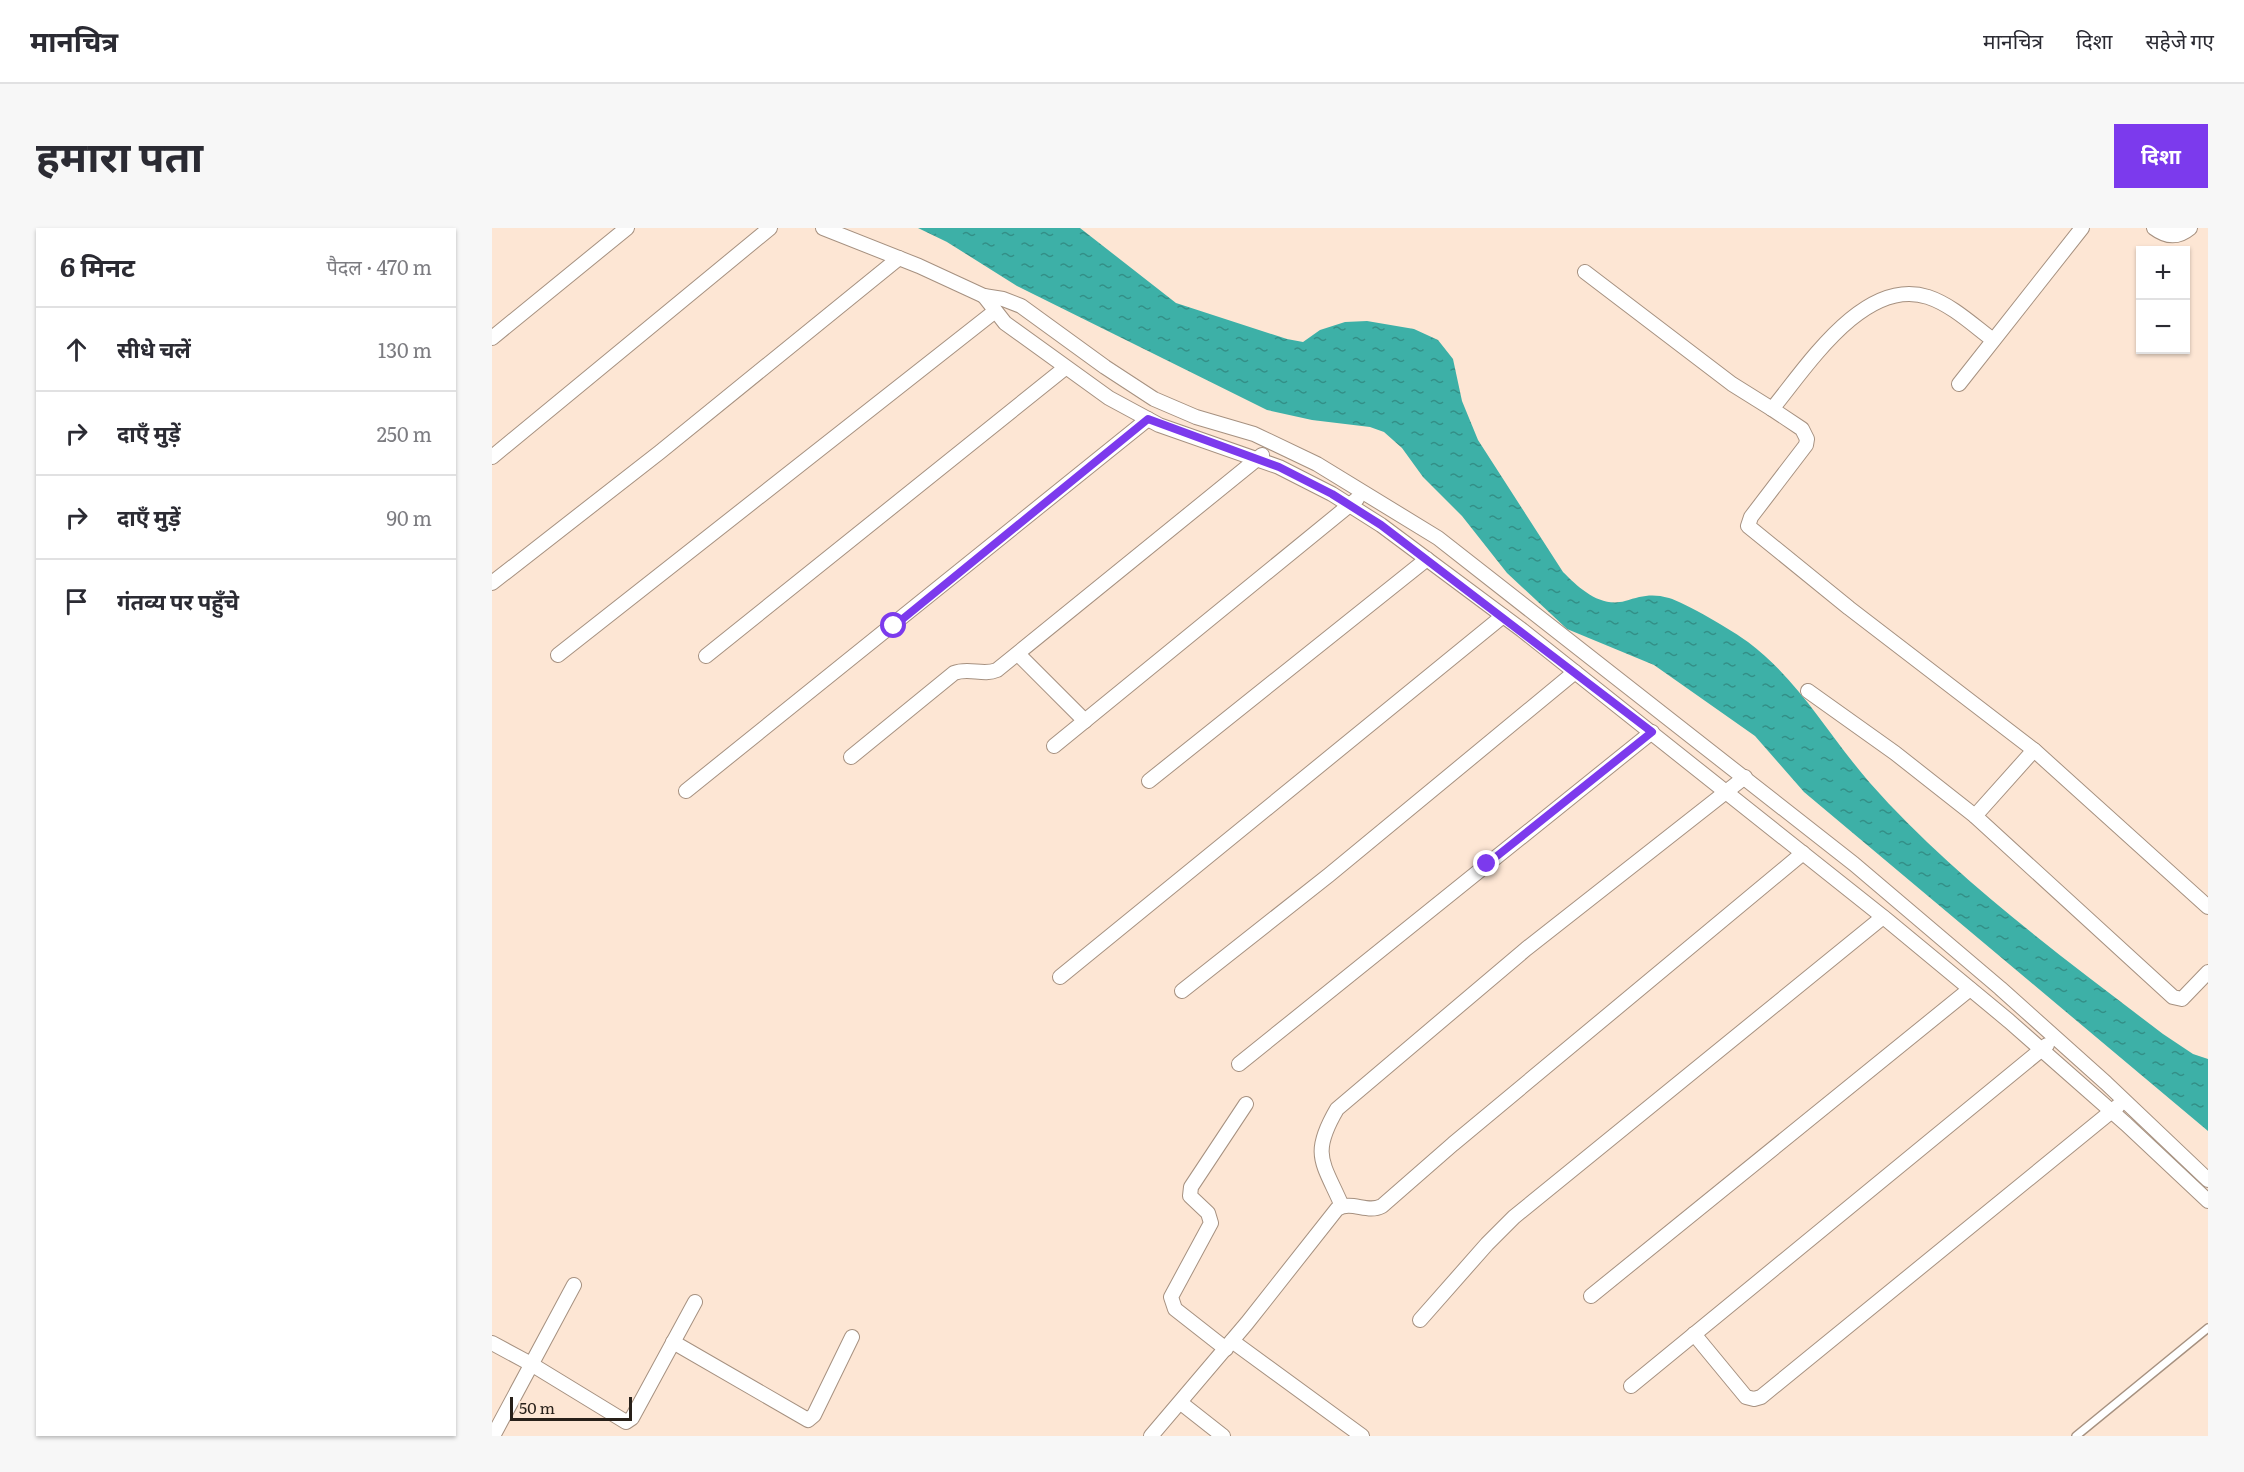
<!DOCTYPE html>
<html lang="hi">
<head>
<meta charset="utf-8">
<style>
	body { margin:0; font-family:Literata,"Noto Sans Devanagari",serif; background:#f7f7f7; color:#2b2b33 }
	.controls { position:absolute; right:18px; top:18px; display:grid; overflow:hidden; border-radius:0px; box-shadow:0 2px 4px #0004 }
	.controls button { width:54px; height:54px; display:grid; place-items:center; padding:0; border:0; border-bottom:2px solid #e1e1e2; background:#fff; color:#2b2b33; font:30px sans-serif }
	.scale { position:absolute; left:18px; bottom:15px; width:122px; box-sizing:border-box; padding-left:6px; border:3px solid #282019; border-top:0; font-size:16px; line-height:21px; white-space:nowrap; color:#282019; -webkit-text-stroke:4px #fde6d4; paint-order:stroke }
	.stop { position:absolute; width:18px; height:18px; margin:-14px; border:4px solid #7c3aed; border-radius:50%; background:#fff }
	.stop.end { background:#7c3aed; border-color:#fff; box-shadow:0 2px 6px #0008 }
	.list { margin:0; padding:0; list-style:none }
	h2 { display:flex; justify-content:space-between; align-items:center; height:78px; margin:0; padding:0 24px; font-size:26px }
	h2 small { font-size:20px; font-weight:400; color:#7c7c81 }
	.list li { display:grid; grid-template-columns:39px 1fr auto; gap:18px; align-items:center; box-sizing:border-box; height:84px; padding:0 24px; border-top:2px solid #e1e1e2 }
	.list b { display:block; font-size:22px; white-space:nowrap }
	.list em { font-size:20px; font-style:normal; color:#7c7c81 }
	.icon { flex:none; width:33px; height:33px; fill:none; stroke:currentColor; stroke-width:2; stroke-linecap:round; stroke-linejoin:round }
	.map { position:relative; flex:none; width:1716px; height:1208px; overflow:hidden; border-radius:0px }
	header { display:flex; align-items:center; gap:36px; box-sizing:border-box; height:84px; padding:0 30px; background:#fff; border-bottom:2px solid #e1e1e2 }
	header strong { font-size:28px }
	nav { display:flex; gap:33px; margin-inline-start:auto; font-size:21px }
	.intro { display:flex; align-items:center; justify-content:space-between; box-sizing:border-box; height:144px; padding:0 36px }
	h1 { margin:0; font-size:42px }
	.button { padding:15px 27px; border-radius:0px; background:#7c3aed; color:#fff; font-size:21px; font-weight:700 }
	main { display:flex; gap:36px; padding:0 36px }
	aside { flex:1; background:#fff; border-radius:0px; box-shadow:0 2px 4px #0004 }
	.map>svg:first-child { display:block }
	.water { fill:url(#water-ripples) }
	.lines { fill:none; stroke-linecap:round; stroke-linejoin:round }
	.service-casing { stroke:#a69180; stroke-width:10 }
	.minor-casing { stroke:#a69180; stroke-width:16 }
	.service { stroke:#fff; stroke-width:7 }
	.minor { stroke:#fff; stroke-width:14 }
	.route { stroke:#7c3aed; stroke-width:8 }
</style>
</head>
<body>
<header>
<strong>मानचित्र</strong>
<nav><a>मानचित्र</a><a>दिशा</a><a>सहेजे गए</a></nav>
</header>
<div class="intro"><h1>हमारा पता</h1><a class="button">दिशा</a></div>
<main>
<aside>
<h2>6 मिनट<small>पैदल · 470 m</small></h2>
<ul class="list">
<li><svg class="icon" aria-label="ahead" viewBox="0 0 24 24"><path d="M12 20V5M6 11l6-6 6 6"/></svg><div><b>सीधे चलें</b></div><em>130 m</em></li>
<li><svg class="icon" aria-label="right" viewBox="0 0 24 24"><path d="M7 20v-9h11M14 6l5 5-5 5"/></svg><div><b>दाएँ मुड़ें</b></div><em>250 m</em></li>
<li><svg class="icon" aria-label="right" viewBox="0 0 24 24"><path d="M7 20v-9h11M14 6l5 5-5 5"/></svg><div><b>दाएँ मुड़ें</b></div><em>90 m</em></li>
<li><svg class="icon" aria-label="arrive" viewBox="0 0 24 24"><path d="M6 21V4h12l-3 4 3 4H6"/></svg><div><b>गंतव्य पर पहुँचे</b></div></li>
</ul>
</aside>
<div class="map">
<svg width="1716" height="1208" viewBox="0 0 1716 1208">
	<defs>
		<pattern id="water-ripples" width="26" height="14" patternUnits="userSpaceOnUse" patternTransform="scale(1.5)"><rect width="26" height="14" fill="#3db0a7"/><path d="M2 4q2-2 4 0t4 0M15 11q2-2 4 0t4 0" fill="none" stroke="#338f87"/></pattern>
	</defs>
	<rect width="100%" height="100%" fill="#fde6d4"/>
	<!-- water -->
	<path class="water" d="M 426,0 L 588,0 L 684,75 L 795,111 L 811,114 L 828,102 L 853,94 L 875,93 L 922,101 L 946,112 L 961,131 L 970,173 L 986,212 L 1071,344 C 1087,360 1108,380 1133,373 C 1149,368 1160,365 1177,370 C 1192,374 1243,404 1256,414 C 1307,452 1337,508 1378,555 C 1462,650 1570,729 1671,806 L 1701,826 L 1716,831 L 1716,903 L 1312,564 L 1263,508 L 1162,437 L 1075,401 L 1015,345 L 970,288 L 931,249 L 910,220 L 892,204 L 878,199 L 820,192 L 775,182 L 525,58 L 455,14 Z"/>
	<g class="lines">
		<defs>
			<path id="service" d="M 1584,1208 L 1716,1100"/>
			<g id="minor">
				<path d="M 331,0 L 427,38 L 492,68 L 511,71 L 529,78 L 613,139 L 662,171 L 704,189 L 762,206 L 825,236 L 946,310 L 1362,636 L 1508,760 L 1614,855 L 1716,952"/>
				<path d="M 1662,0 C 1674,9 1686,10 1698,0"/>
				<path d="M 1093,44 L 1240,156 L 1280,181"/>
				<path d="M 492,68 L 513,95 L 617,170 L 667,197 L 787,239 L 840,266 L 889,297 L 1030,402 L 1395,692 L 1517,793 L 1634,896 L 1716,973"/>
				<path d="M 0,110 L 135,0"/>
				<path d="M 1501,112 C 1481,97 1460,77 1436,69 C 1372,48 1314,140 1280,181 L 1310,201 L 1315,211 L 1314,217 L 1259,289 L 1256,298 L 1357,380 L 1542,522 L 1716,679"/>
				<path d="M 1467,156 L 1590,0"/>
				<path d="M 0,229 L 278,0"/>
				<path d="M 0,355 L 168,224 L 407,30"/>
				<path d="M 526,426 L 593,493"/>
				<path d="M 66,427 L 502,84"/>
				<path d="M 214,428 L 573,140"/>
				<path d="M 1316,463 L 1403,525 L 1483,588 L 1681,769 L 1690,771 L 1716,744"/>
				<path d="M 562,518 L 865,271"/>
				<path d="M 359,529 L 462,445 C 477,439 491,448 505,442 L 770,227"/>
				<path d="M 657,553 L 935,331"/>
				<path d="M 194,563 L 656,191"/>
				<path d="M 1483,588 L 1542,522"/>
				<path d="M 568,749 L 1011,388"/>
				<path d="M 690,763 L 837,647 L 1083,444"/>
				<path d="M 747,836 L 1160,504"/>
				<path d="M 850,978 C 831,934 818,927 845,881 L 1034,721 L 1253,549"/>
				<path d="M 1099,1068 L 1478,761"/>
				<path d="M 928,1092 L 995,1016 L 1022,989 L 1391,689"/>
				<path d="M 1202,1106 L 1254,1169 L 1262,1171 L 1269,1169 L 1626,878"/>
				<path d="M 740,1113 L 870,1208"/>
				<path d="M 181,1114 L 316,1192 L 322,1187 L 360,1109"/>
				<path d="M 0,1115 L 39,1136 L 134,1194 L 140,1190 L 203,1074"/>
				<path d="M 734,1121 L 683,1081 L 679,1069 L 719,995 L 716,985 L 698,968 L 699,959 L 754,876"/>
				<path d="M 1139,1158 L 1555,817"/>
				<path d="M 689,1175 L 731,1208"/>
				<path d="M 1,1208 L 82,1057"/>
				<path d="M 659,1208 L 755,1095 L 845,981 C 860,972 875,986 890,978 L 961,916 L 1311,625"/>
			</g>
		</defs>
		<!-- service casing -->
		<use href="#service" class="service-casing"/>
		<!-- minor casing -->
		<use href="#minor" class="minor-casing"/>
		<!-- service -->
		<use href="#service" class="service"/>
		<!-- minor -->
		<use href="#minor" class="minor"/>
	</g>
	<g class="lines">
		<!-- route -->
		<path class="route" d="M 402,398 L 656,191 L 787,239 L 840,266 L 889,297 L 1160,504 L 995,636"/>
	</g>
</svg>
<div class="controls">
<button>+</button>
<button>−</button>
</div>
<div class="scale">50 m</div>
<div class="stop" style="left:402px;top:398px"></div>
<div class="stop end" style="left:995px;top:636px"></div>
</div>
</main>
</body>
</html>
